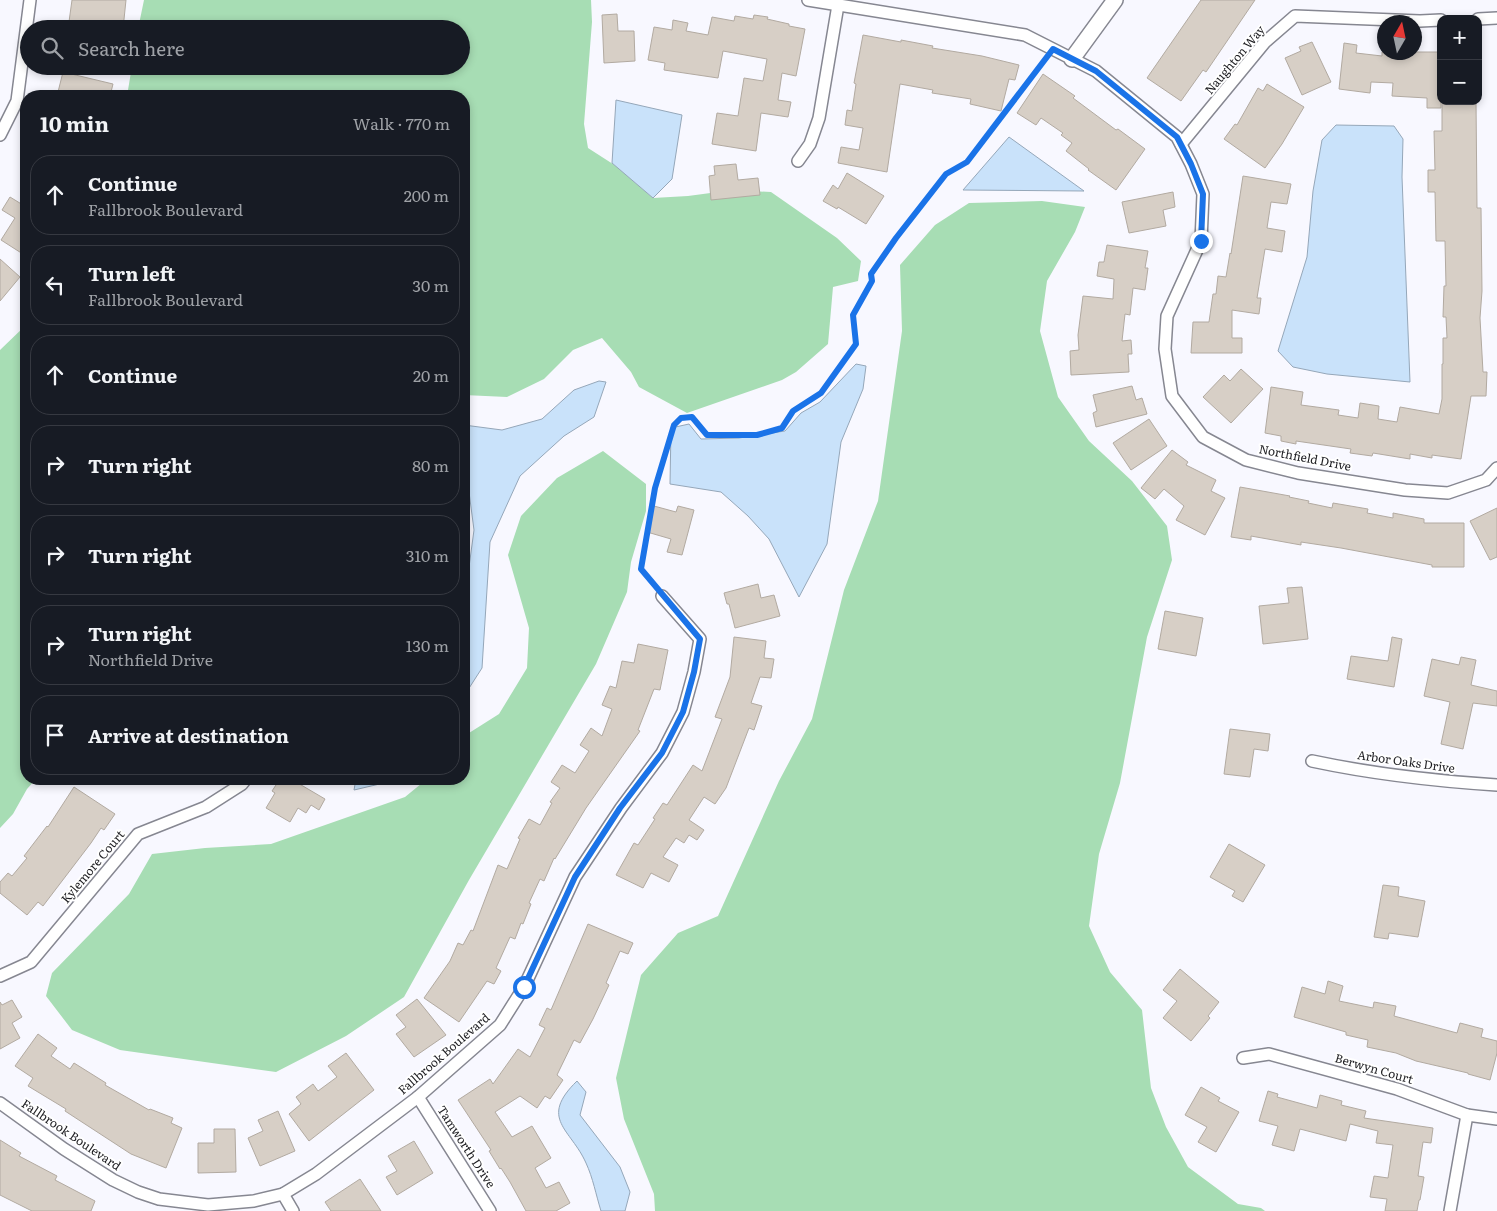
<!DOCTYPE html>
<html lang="en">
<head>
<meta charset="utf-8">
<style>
	body { margin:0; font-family:Literata,serif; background:#242831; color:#f1f3f6 }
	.controls { position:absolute; right:15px; top:15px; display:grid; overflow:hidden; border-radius:10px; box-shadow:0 2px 8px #0003 }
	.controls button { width:45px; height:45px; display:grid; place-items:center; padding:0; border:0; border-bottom:1px solid #363941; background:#171b24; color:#f1f3f6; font:25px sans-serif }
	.compass { position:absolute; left:1377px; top:15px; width:45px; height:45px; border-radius:50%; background:#171b24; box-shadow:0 2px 8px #0003; rotate:9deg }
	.stop { position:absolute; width:15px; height:15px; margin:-11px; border:4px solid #1a73e8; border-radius:50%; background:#fff }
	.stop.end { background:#1a73e8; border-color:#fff; box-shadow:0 1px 5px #0008 }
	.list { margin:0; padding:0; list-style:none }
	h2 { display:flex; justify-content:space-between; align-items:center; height:65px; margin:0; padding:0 20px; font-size:21px }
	h2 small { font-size:16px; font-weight:400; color:#9ea1a6 }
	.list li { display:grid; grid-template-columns:32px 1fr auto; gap:15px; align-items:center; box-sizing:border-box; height:80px; margin:0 10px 10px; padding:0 10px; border:1px solid #363941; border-radius:20px }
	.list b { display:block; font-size:19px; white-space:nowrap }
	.list p { margin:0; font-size:16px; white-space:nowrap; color:#9ea1a6 }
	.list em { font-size:16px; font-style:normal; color:#9ea1a6 }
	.icon { flex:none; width:28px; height:28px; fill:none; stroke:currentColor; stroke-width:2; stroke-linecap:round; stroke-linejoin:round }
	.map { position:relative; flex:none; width:1497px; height:1211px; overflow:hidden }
	.search { position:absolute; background:#171b24; box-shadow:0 2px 8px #0003; left:20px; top:20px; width:450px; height:55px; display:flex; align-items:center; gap:12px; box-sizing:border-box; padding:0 18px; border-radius:28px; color:#9ea1a6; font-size:19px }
	.panel { position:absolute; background:#171b24; box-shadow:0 2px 8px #0003; left:20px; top:90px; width:450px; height:695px; border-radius:20px }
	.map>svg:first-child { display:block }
	.green { fill:#a7ddb4 }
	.water { fill:#c9e2fa; stroke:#95a7b9 }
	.building { fill:#d7cfc6; stroke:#b2aaa1 }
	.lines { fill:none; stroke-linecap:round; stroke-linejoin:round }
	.minor-casing { stroke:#868791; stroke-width:14 }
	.tertiary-casing { stroke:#868791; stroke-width:18 }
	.path { stroke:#99999f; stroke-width:2.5; stroke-dasharray:5 2.5; stroke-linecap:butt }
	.minor { stroke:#fff; stroke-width:11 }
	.tertiary { stroke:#fff; stroke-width:15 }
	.route { stroke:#1a73e8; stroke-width:6 }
	.labels { text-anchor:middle; stroke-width:4; stroke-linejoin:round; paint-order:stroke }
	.street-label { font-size:12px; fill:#1d1d21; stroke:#fff }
</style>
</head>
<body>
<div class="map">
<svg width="1497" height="1211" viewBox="0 0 1497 1211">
	<rect width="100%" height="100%" fill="#f8f8ff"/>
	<!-- green -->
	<g class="green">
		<path d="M 144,0 L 591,0 L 592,22 L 584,124 L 588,148 L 616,166 L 653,198 L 688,196 L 733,190 L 771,192 L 837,238 L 861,261 L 858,281 L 833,287 L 828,344 L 796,372 L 782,380 L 687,413 L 639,387 L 631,372 L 602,338 L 573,350 L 544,379 L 507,397 L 464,395 L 464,96 L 127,96 L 132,66 L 461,66 L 461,29 L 138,29 Z"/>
		<path d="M 1042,201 L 1085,207 L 1075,232 L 1047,281 L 1040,331 L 1058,397 L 1089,441 L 1132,481 L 1167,526 L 1172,560 L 1147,637 L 1120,783 L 1099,854 L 1089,926 L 1110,972 L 1142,1010 L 1151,1088 L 1166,1127 L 1188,1167 L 1238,1204 L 1261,1208 L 1265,1211 L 655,1211 L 654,1194 L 624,1119 L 616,1078 L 641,975 L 678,933 L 718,916 L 779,781 L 812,719 L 844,590 L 878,501 L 902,331 L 900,265 L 935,225 L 969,203 Z"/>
		<path d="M 26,325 L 26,779 L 36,779 L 27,789 L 13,814 L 0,828 L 0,350 Z"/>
		<path d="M 603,451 L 646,484 L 646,511 L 631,562 L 627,592 L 596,664 L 469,880 L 404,997 L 346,1036 L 276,1072 L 120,1050 L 72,1030 L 46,996 L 52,973 L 129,894 L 152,854 L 205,848 L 271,844 L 405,797 L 427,779 L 464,779 L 464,739 L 469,733 L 499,714 L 527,668 L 529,628 L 508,555 L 521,516 L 557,478 Z"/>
	</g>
	<!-- water -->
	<g class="water">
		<path d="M 616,100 L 682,115 L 672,179 L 653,198 L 612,163 Z"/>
		<path d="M 1336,125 L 1394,126 L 1403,139 L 1402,177 L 1410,382 L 1327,374 L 1293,367 L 1278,351 L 1307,257 L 1313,191 L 1322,140 Z"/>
		<path d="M 1009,137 L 1084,191 L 963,190 Z"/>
		<path d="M 856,364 L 866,366 L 863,389 L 841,442 L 827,544 L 799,597 L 769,539 L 748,516 L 721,492 L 670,484 L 671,428 L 689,424 L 701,439 L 739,438 L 785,431 L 801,413 L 820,402 Z"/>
		<path d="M 599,381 L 606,382 L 594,417 L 564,436 L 520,476 L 490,542 L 482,668 L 464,696 L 464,586 L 467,582 L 474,530 L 469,492 L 464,468 L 464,425 L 502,430 L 542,419 L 574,390 Z"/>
		<path d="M 356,779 L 401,779 L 354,790 Z"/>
		<path d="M 577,1081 L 586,1092 L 580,1115 L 620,1167 L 630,1192 L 625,1211 L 601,1211 C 596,1195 593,1178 586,1163 C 571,1129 538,1119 577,1081 Z"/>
	</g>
	<!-- building -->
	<g class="building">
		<path d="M 72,0 L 126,0 L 123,29 L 68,29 Z"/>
		<path d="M 1201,0 L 1255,0 L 1206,72 L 1203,70 L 1181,101 L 1147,78 Z"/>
		<path d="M 617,14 L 618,31 L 634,31 L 635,61 L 604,63 L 602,15 Z"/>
		<path d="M 754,15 L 768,17 L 767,19 L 789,24 L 789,26 L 805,29 L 796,76 L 782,73 L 778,100 L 791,102 L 788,117 L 761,113 L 756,151 L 712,144 L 717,113 L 738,116 L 744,78 L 763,81 L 767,59 L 723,51 L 718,78 L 664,70 L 665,63 L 648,60 L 654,27 L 672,30 L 673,20 L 688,23 L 686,31 L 708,35 L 712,17 L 734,21 L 735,16 L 753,19 Z"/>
		<path d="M 863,35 L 901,42 L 901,40 L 933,46 L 932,48 L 982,56 L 1019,65 L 1015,80 L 1009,79 L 1001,111 L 970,104 L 971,99 L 932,93 L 933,90 L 900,84 L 887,172 L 838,163 L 841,147 L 859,150 L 863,128 L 845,125 L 847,110 L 852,111 L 856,84 L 854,83 Z"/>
		<path d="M 1312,42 L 1331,82 L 1302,95 L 1285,58 L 1301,51 L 1299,47 Z"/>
		<path d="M 1344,43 L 1357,45 L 1356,53 L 1382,56 L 1382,52 L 1441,52 L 1441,108 L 1427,108 L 1427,98 L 1392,96 L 1393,83 L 1371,82 L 1370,93 L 1339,89 Z"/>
		<path d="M 63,72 L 113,84 L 110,96 L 57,96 Z"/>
		<path d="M 1043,74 L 1075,96 L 1073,98 L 1116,130 L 1118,129 L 1145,149 L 1116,190 L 1088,170 L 1089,169 L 1066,151 L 1072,143 L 1061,135 L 1063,133 L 1041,118 L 1036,125 L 1017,113 Z"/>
		<path d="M 1267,84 L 1304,107 L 1282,144 L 1265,168 L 1224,139 L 1235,124 L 1237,125 L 1258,88 L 1263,91 Z"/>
		<path d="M 1442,101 L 1476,101 L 1477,208 L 1481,208 L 1482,291 L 1480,318 L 1483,372 L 1487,372 L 1486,396 L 1471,396 L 1461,459 L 1432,455 L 1432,458 L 1410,454 L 1410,459 L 1373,453 L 1372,456 L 1350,453 L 1351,449 L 1296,441 L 1296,444 L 1281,441 L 1281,436 L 1265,433 L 1271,387 L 1303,392 L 1301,405 L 1339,410 L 1338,415 L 1358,418 L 1360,403 L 1379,406 L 1378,419 L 1397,422 L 1400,407 L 1439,414 L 1442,399 L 1442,364 L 1443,364 L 1443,338 L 1447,338 L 1446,317 L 1443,317 L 1444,286 L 1446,286 L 1445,241 L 1436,241 L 1435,192 L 1428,192 L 1428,170 L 1435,170 L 1434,131 L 1442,131 Z"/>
		<path d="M 736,164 L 738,180 L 758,178 L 760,195 L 711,200 L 709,176 L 715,175 L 714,166 Z"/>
		<path d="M 847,173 L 884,196 L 866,224 L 838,207 L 837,209 L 823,201 L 833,185 L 838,189 Z"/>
		<path d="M 1243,176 L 1291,184 L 1287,204 L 1271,202 L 1267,228 L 1285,231 L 1282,252 L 1265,249 L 1257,298 L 1261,298 L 1259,314 L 1232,310 L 1232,338 L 1242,338 L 1242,353 L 1191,353 L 1193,322 L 1209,322 L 1213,294 L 1216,294 L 1218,276 L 1226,277 L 1230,253 L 1231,254 Z"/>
		<path d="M 1173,192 L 1175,207 L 1163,210 L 1166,226 L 1129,233 L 1122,202 Z"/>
		<path d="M 10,197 L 23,205 L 26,199 L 26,256 L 1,240 L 15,218 L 2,210 Z"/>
		<path d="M 1107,245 L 1148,251 L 1145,268 L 1148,268 L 1145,290 L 1133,288 L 1130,315 L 1125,314 L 1122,341 L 1131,340 L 1132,354 L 1128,354 L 1129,372 L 1071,375 L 1070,351 L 1079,350 L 1078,335 L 1083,296 L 1113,299 L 1114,279 L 1097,276 L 1099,262 L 1104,262 Z"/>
		<path d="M 0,259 L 20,277 L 0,301 Z"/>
		<path d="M 1241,369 L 1263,389 L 1231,423 L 1203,397 L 1224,375 L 1230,381 Z"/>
		<path d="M 1132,386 L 1136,400 L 1142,398 L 1147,414 L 1096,427 L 1093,413 L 1097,411 L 1093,395 Z"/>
		<path d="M 1149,419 L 1167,446 L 1131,470 L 1113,443 Z"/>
		<path d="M 1172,450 L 1188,462 L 1186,465 L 1216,480 L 1211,491 L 1225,498 L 1205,535 L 1176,520 L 1184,506 L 1164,489 L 1155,499 L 1141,488 Z"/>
		<path d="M 1240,487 L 1290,496 L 1289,497 L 1309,501 L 1308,503 L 1332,508 L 1333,503 L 1368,509 L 1367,513 L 1393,518 L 1393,513 L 1424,519 L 1424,523 L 1464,523 L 1464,567 L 1432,567 L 1432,565 L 1341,548 L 1301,542 L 1301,545 L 1251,536 L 1251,540 L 1231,537 Z"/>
		<path d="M 654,506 L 676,512 L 678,506 L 694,510 L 682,555 L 667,552 L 671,539 L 647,532 Z"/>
		<path d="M 1497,508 L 1497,557 L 1490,560 L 1470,521 Z"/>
		<path d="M 758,584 L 761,598 L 774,595 L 780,616 L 735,628 L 729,604 L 727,604 L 724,593 Z"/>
		<path d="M 1302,587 L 1308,639 L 1263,644 L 1259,606 L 1289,603 L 1287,588 Z"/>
		<path d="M 1165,611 L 1203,618 L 1196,656 L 1158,649 Z"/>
		<path d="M 734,637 L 766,641 L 764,658 L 774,659 L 771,678 L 760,677 L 751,703 L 762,706 L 754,730 L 749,728 L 726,788 L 715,804 L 704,797 L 689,820 L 704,830 L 697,840 L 689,835 L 684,843 L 676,838 L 663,857 L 678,865 L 669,882 L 651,873 L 643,888 L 616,875 L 634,843 L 638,845 L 655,819 L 653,818 L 663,803 L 667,805 L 693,765 L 702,771 L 722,719 L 715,717 L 730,677 Z"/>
		<path d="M 1392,637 L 1402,639 L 1394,687 L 1347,679 L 1351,656 L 1388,661 Z"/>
		<path d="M 638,644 L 668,650 L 660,690 L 654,689 L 638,730 L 640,731 L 586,808 L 555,859 L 554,858 L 544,881 L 540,879 L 529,903 L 531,904 L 523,924 L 521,923 L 515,939 L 510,937 L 496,968 L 501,971 L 494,984 L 487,981 L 459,1022 L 424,998 L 450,961 L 458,943 L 463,945 L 471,930 L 473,931 L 498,865 L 507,869 L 520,839 L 518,838 L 529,819 L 540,825 L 552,803 L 550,802 L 560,788 L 551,782 L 562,765 L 575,773 L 589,751 L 580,745 L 591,728 L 602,736 L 612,709 L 602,705 L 610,686 L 616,688 L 622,661 L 634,663 Z"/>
		<path d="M 1461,657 L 1476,660 L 1471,685 L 1497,691 L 1497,706 L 1473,703 L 1463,749 L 1441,744 L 1450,702 L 1424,696 L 1432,659 L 1459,665 Z"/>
		<path d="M 1230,729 L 1270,734 L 1268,751 L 1254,749 L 1250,777 L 1224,774 Z"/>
		<path d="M 280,779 L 291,779 L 325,799 L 319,810 L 311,805 L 306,813 L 298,808 L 290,822 L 266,808 L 275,793 L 272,791 Z"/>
		<path d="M 74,787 L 115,814 L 104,830 L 101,828 L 91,843 L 43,906 L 38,902 L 27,915 L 0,893 L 0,882 L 8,873 L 12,876 L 27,858 L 24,856 L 47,826 L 48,827 Z"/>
		<path d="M 1229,844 L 1265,865 L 1243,902 L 1232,896 L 1235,891 L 1210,877 Z"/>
		<path d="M 1383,885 L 1399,887 L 1398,896 L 1425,901 L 1418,937 L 1389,933 L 1388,939 L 1374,937 Z"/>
		<path d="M 588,924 L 633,943 L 628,954 L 620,951 L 606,983 L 609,985 L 593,1019 L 580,1043 L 574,1040 L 557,1075 L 563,1080 L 550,1099 L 545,1096 L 537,1108 L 520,1096 L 495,1112 L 512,1137 L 532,1126 L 551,1158 L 535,1168 L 546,1188 L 559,1182 L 570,1203 L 556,1211 L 526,1211 L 510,1182 L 501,1168 L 500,1169 L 489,1151 L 491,1150 L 458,1100 L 490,1079 L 493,1084 L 518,1049 L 530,1057 L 545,1028 L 539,1025 L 547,1008 L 551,1010 Z"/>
		<path d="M 1180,969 L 1219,1002 L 1208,1016 L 1210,1018 L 1191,1041 L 1163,1018 L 1177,1001 L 1163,990 Z"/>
		<path d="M 1328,981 L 1343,986 L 1339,1001 L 1373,1008 L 1374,1002 L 1396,1006 L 1394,1016 L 1457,1033 L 1460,1023 L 1483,1029 L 1481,1037 L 1497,1041 L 1497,1053 L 1490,1080 L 1468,1074 L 1468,1073 L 1416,1061 L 1396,1053 L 1367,1047 L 1368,1040 L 1346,1035 L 1346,1032 L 1294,1017 L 1302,987 L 1325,994 Z"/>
		<path d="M 417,999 L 446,1035 L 414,1057 L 396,1034 L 406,1027 L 396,1015 Z"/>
		<path d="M 12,1000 L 22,1017 L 12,1023 L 20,1038 L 0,1049 L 0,1002 L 2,1005 Z"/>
		<path d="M 38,1034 L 57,1048 L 51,1056 L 70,1069 L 74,1063 L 106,1083 L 105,1085 L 149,1110 L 150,1109 L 173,1118 L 171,1123 L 182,1128 L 166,1168 L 131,1154 L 65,1111 L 66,1109 L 28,1086 L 33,1078 L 15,1066 Z"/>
		<path d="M 346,1053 L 374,1090 L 309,1141 L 289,1114 L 301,1104 L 296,1097 L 313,1084 L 318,1091 L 337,1077 L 328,1066 Z"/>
		<path d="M 1201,1087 L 1220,1098 L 1218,1101 L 1239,1112 L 1216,1152 L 1198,1142 L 1207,1127 L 1185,1115 Z"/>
		<path d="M 1268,1091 L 1278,1094 L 1277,1097 L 1317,1108 L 1320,1095 L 1342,1101 L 1341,1105 L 1366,1111 L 1364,1118 L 1433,1128 L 1431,1143 L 1423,1142 L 1418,1176 L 1424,1177 L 1420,1200 L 1419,1200 L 1417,1211 L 1385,1211 L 1387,1199 L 1370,1197 L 1374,1176 L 1388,1178 L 1393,1145 L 1376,1143 L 1378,1131 L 1350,1124 L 1346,1141 L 1300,1129 L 1294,1151 L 1272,1145 L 1278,1126 L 1259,1121 Z"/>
		<path d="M 278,1111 L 295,1151 L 260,1166 L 248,1138 L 263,1131 L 258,1120 Z"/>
		<path d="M 214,1129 L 235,1129 L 236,1172 L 198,1173 L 198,1143 L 214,1143 Z"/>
		<path d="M 0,1140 L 21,1153 L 19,1156 L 57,1176 L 55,1180 L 95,1201 L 91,1211 L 32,1211 L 0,1195 Z"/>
		<path d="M 414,1141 L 433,1173 L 397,1195 L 386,1177 L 397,1171 L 388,1156 Z"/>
		<path d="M 360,1179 L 381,1211 L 331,1211 L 325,1202 Z"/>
	</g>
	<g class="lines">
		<defs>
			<g id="minor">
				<path d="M 808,0 L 1025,35 L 1096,71 L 1177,137 L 1191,164 L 1203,194 L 1201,241 L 1167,316 L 1165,349 L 1172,396 L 1203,437 L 1246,460 L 1298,473 L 1405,490 L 1448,493 L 1486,480 L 1497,468"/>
				<path d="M 1478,19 L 1497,18"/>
				<path d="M 0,135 L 17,101 L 30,0"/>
				<path d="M 1181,144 L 1265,42 L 1295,16 L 1420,21 L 1441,20"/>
				<path d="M 798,161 L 810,144 L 819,118 L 838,5"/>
				<path d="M 1312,761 C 1373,774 1435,781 1497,785"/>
				<path d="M 0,976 L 31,962 L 138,834 L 206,807 L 242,784 L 246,779"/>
				<path d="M 1243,1058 L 1269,1054 L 1397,1089 L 1467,1115 L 1497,1119"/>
				<path d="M 418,1097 L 490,1211"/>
				<path d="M 0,1103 L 64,1149 L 113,1180 L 138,1192 L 159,1199 L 208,1205 L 254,1201 L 283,1194 L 316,1174 L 418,1097 L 500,1025 L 524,987 L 575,877 L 621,808 L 662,753 L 683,712 L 694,672 L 700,639 L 662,596"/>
				<path d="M 283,1194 L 293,1211"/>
				<path d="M 1450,1211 L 1467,1115"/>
			</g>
			<path id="tertiary" d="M 1072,59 L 1115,0"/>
		</defs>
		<!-- minor casing -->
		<use href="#minor" class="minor-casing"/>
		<!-- tertiary casing -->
		<use href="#tertiary" class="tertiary-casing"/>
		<!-- path -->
		<path class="path" d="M 655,587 L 641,569 L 655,488 L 673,425 L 681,418 L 692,417 L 707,435 L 757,435 L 782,428 L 793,411 L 821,393 L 856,344 L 853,315 L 872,281 L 871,274 L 896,238 L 946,173 L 967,162 L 1047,57"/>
		<!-- minor -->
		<use href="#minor" class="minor"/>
		<!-- tertiary -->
		<use href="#tertiary" class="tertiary"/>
	</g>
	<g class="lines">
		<!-- route -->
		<path class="route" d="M 524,987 L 575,877 L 620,808 L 662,753 L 683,712 L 694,672 L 700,639 L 641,569 L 655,488 L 674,425 L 681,418 L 692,417 L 707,435 L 757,435 L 782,428 L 793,411 L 821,393 L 856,344 L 853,315 L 872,281 L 871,274 L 896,238 L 946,174 L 967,162 L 1053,49 L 1096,71 L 1177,137 L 1191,164 L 1203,194 L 1201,241"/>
	</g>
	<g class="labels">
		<!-- street labels -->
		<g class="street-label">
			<text transform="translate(1235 60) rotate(-50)" y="4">Naughton Way</text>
			<text transform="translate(1305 458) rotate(11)" y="4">Northfield Drive</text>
			<text transform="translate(1406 762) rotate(8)" y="4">Arbor Oaks Drive</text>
			<text transform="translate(93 867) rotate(-50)" y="4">Kylemore Court</text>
			<text transform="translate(444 1054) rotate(-41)" y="4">Fallbrook Boulevard</text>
			<text transform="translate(1374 1069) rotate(16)" y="4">Berwyn Court</text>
			<text transform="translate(71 1135) rotate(34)" y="4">Fallbrook Boulevard</text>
			<text transform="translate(466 1147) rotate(57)" y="4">Tamworth Drive</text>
		</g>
	</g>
</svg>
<div class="controls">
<button>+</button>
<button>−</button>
</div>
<svg class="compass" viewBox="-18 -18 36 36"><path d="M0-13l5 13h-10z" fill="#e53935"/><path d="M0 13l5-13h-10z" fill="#9ea1a6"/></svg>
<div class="stop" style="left:524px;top:987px"></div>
<div class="stop end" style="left:1201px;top:241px"></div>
<div class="search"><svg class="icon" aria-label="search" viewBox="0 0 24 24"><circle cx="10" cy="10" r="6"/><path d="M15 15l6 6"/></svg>Search here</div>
<section class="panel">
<h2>10 min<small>Walk · 770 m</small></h2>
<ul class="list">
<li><svg class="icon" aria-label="ahead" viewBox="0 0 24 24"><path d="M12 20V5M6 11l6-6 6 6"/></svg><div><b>Continue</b><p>Fallbrook Boulevard</p></div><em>200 m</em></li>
<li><svg class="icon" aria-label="left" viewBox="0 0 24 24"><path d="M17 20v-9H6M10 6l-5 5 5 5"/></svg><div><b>Turn left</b><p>Fallbrook Boulevard</p></div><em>30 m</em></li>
<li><svg class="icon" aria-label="ahead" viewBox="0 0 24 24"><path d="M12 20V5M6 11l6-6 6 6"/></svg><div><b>Continue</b></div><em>20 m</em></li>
<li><svg class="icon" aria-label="right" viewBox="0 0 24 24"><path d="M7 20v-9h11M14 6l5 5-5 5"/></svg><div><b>Turn right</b></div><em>80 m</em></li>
<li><svg class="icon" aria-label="right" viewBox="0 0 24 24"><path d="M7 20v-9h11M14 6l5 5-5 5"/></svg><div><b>Turn right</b></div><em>310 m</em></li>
<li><svg class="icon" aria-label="right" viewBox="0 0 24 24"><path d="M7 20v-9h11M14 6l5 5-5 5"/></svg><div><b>Turn right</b><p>Northfield Drive</p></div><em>130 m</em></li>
<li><svg class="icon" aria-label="arrive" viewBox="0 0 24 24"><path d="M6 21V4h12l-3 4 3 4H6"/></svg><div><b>Arrive at destination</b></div></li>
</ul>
</section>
</div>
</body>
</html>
